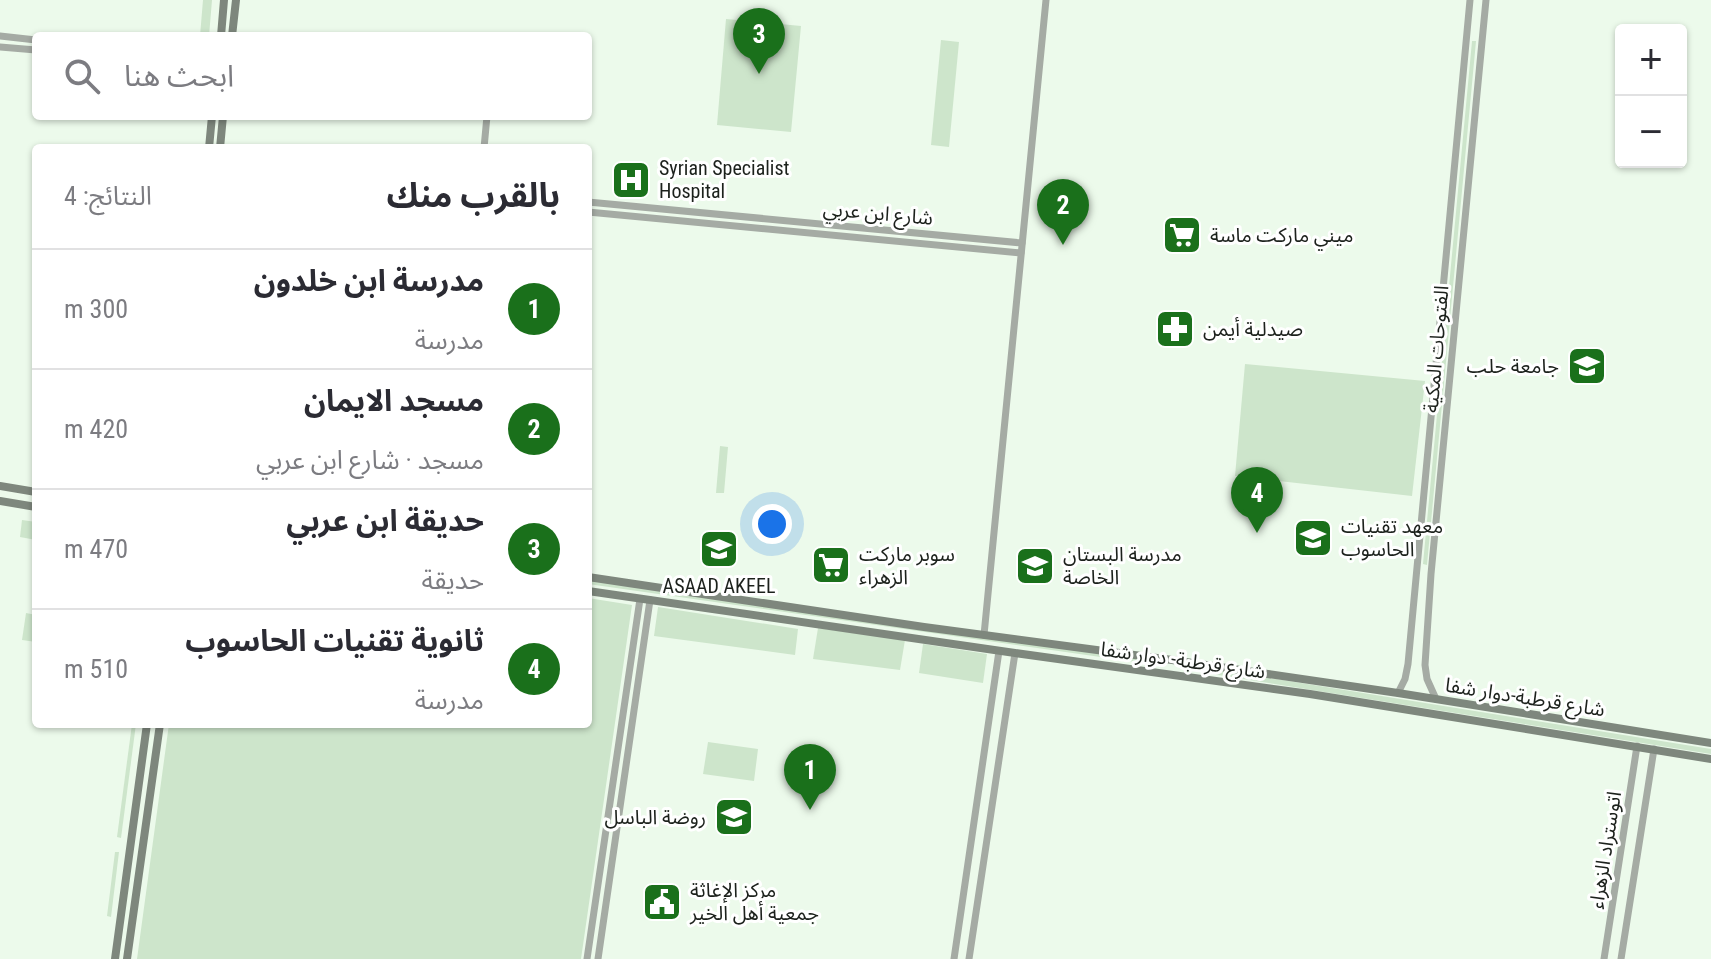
<!DOCTYPE html>
<html lang="ar">
<head>
<meta charset="utf-8">
<style>
	body { margin:0; font-family:"Roboto Condensed","Noto Sans Arabic",sans-serif; background:#f7f7f7; color:#2b2b33; direction:rtl }
	.controls { position:absolute; right:24px; top:24px; display:grid; overflow:hidden; border-radius:8px; box-shadow:0 2px 6px #0004 }
	.controls button { width:72px; height:72px; display:grid; place-items:center; padding:0; border:0; border-bottom:2px solid #e1e1e2; background:#fff; color:#2b2b33; font:40px sans-serif }
	.you { position:absolute; left:772px; top:524px; width:28px; height:28px; margin:-20px; border:6px solid #fff; border-radius:50%; background:#1a73e8; box-shadow:0 0 0 12px #1a73e833 }
	.badge { display:grid; place-items:center; width:52px; height:52px; border-radius:50%; background:#1a701b; color:#fff; font-size:26px; font-weight:700 }
	.pin { position:absolute; translate:-50% -66px; filter:drop-shadow(0 2px 4px #0008) }
	.pin::after { content:''; position:absolute; top:42px; width:28px; height:24px; background:inherit; clip-path:polygon(0 0,100% 0,50% 100%) }
	.list { margin:0; padding:0; list-style:none }
	h2 { display:flex; justify-content:space-between; align-items:center; height:104px; margin:0; padding:0 32px; font-size:34px }
	h2 small { font-size:26px; font-weight:400; color:#7c7c81 }
	.list li { display:grid; grid-template-columns:52px 1fr auto; gap:24px; align-items:center; box-sizing:border-box; height:120px; padding:0 32px; border-top:2px solid #e1e1e2 }
	.list b { display:block; font-size:30px; white-space:nowrap }
	.list p { margin:0; font-size:26px; white-space:nowrap; color:#7c7c81 }
	.list em { font-size:26px; font-style:normal; color:#7c7c81 }
	.icon { flex:none; width:44px; height:44px; fill:none; stroke:currentColor; stroke-width:2; stroke-linecap:round; stroke-linejoin:round }
	.map { position:relative; flex:none; width:1711px; height:959px; overflow:hidden; direction:ltr }
	.search { position:absolute; background:#fff; box-shadow:0 2px 6px #0004; left:32px; top:32px; width:560px; height:88px; display:flex; align-items:center; gap:20px; box-sizing:border-box; padding:0 28px; border-radius:8px; color:#7c7c81; font-size:30px }
	.panel { position:absolute; background:#fff; box-shadow:0 2px 6px #0004; left:32px; top:144px; width:560px; height:584px; border-radius:8px; direction:rtl }
	.map>svg:first-child { display:block }
	.green { fill:#cde5cb }
	.lines { fill:none; stroke-linecap:round; stroke-linejoin:round }
	.tertiary { stroke:#a5aba4; stroke-width:7 }
	.secondary { stroke:#7e877d; stroke-width:8 }
	.labels { text-anchor:middle; stroke-width:6; stroke-linejoin:round; paint-order:stroke }
	.poi-label { font-size:20px; fill:#1c211c; stroke:#fff; text-anchor:start }
	.street-label { font-size:20px; fill:#1c211c; stroke:#fff }
</style>
</head>
<body>
<div class="map">
<svg width="1711" height="959" viewBox="0 0 1711 959">
	<rect width="100%" height="100%" fill="#ecfaeb"/>
	<!-- green -->
	<g class="green">
		<path d="M 203,0 L 212,0 L 209,36 L 200,36 Z"/>
		<path d="M 726,19 L 801,26 L 791,132 L 717,125 Z"/>
		<path d="M 941,40 L 959,42 L 949,147 L 931,145 Z"/>
		<path d="M 1472,41 L 1476,41 L 1427,565 L 1423,564 Z"/>
		<path d="M 1245,364 L 1425,381 L 1412,496 L 1235,476 Z"/>
		<path d="M 720,446 L 728,447 L 724,493 L 716,493 Z"/>
		<path d="M 22,520 L 36,522 L 36,540 L 20,537 Z"/>
		<path d="M 588,578 L 1168,663 L 1164,666 L 588,584 Z"/>
		<path d="M 588,598 L 632,605 L 581,959 L 137,959 L 169,724 L 588,724 Z"/>
		<path d="M 658,607 L 798,629 L 795,655 L 654,636 Z"/>
		<path d="M 26,613 L 36,615 L 36,642 L 22,640 Z"/>
		<path d="M 818,628 L 905,640 L 900,670 L 813,659 Z"/>
		<path d="M 923,644 L 987,654 L 983,683 L 919,673 Z"/>
		<path d="M 1183,664 L 1711,749 L 1711,754 L 1181,669 L 1181,665 Z"/>
		<path d="M 132,724 L 136,724 L 121,838 L 117,837 Z"/>
		<path d="M 708,742 L 758,749 L 754,781 L 703,774 Z"/>
		<path d="M 115,852 L 119,852 L 111,917 L 107,916 Z"/>
	</g>
	<g class="lines">
		<!-- tertiary -->
		<g class="tertiary">
			<path d="M 0,36 L 36,40"/>
			<path d="M 0,47 L 36,50"/>
			<path d="M 484,148 L 487,116"/>
			<path d="M 588,202 L 1022,243"/>
			<path d="M 588,212 L 1021,253"/>
			<path d="M 984,635 L 1046,0"/>
			<path d="M 1398,693 L 1405,679 L 1408,664 L 1470,0"/>
			<path d="M 1436,699 L 1427,679 L 1425,665 L 1431,574 L 1486,0"/>
			<path d="M 587,959 L 640,599"/>
			<path d="M 598,959 L 650,600"/>
			<path d="M 954,959 L 999,651"/>
			<path d="M 969,959 L 1015,653"/>
			<path d="M 1604,959 L 1637,746"/>
			<path d="M 1621,959 L 1654,749"/>
		</g>
		<!-- secondary -->
		<g class="secondary">
			<path d="M 221,36 L 224,0"/>
			<path d="M 232,36 L 236,0"/>
			<path d="M 209,148 L 212,116"/>
			<path d="M 220,148 L 223,116"/>
			<path d="M 0,486 L 36,492"/>
			<path d="M 0,501 L 36,507"/>
			<path d="M 588,577 L 924,627 L 1172,660 L 1398,693 L 1711,743"/>
			<path d="M 588,591 L 1015,653 L 1310,694 L 1711,759"/>
			<path d="M 115,959 L 147,724"/>
			<path d="M 127,959 L 160,724"/>
		</g>
	</g>
	<!-- icons -->
	<defs>
		<symbol id="hospital-square" viewBox="-11 -11 22 22"><rect x="-9" y="-9" width="18" height="18" rx="4" fill="#1a701b" stroke="#fff"/><path d="M-5-5h3v3.5h4V-5h3V5h-3V1.5h-4V5h-3Z" fill="#fff"/></symbol>
		<symbol id="supermarket-square" viewBox="-11 -11 22 22"><rect x="-9" y="-9" width="18" height="18" rx="4" fill="#1a701b" stroke="#fff"/><path d="M-6-5.5h2.5l.6 2H6L4.5 2H-2.5L-4.4-4H-6ZM-1.5 3.2a1.3 1.3 0 1 0 .1 0ZM3 3.2a1.3 1.3 0 1 0 .1 0Z" fill="#fff"/></symbol>
		<symbol id="pharmacy-square" viewBox="-11 -11 22 22"><rect x="-9" y="-9" width="18" height="18" rx="4" fill="#1a701b" stroke="#fff"/><path d="M-2-6h4v4h4v4h-4v4h-4v-4h-4v-4h4Z" fill="#fff"/></symbol>
		<symbol id="university-square" viewBox="-11 -11 22 22"><rect x="-9" y="-9" width="18" height="18" rx="4" fill="#1a701b" stroke="#fff"/><path d="M0-5L7-2L0 1L-7-2ZM-4 1L0 2.5L4 1V4Q0 6-4 4Z" fill="#fff"/></symbol>
		<symbol id="school-square" viewBox="-11 -11 22 22"><rect x="-9" y="-9" width="18" height="18" rx="4" fill="#1a701b" stroke="#fff"/><path d="M0-5L7-2L0 1L-7-2ZM-4 1L0 2.5L4 1V4Q0 6-4 4Z" fill="#fff"/></symbol>
		<symbol id="civic-square" viewBox="-11 -11 22 22"><rect x="-9" y="-9" width="18" height="18" rx="4" fill="#1a701b" stroke="#fff"/><path d="M-.6-6.5H3V-4.5H.6V-3L4-1V1h2V6H-6V1h2V-1L-.6-3ZM-1.2 2.5V6h2.4V2.5Z" fill="#fff"/></symbol>
	</defs>
	<g fill-rule="evenodd">
		<use href="#hospital-square" x="609" y="158" width="44" height="44"/>
		<use href="#supermarket-square" x="1160" y="213" width="44" height="44"/>
		<use href="#pharmacy-square" x="1153" y="307" width="44" height="44"/>
		<use href="#university-square" x="1565" y="344" width="44" height="44"/>
		<use href="#school-square" x="1291" y="516" width="44" height="44"/>
		<use href="#school-square" x="697" y="527" width="44" height="44"/>
		<use href="#supermarket-square" x="809" y="543" width="44" height="44"/>
		<use href="#school-square" x="1013" y="544" width="44" height="44"/>
		<use href="#school-square" x="712" y="795" width="44" height="44"/>
		<use href="#civic-square" x="640" y="880" width="44" height="44"/>
	</g>
	<g class="labels">
		<!-- poi labels -->
		<g class="poi-label">
			<text x="659" y="175">Syrian Specialist<tspan x="659" dy="23">Hospital</tspan></text>
			<text x="1210" y="242">ميني ماركت ماسة</text>
			<text x="1203" y="336">صيدلية أيمن</text>
			<text x="1559" y="373" text-anchor="end">جامعة حلب</text>
			<text x="1341" y="533">معهد تقنيات<tspan x="1341" dy="23">الحاسوب</tspan></text>
			<text x="859" y="561">سوبر ماركت<tspan x="859" dy="23">الزهراء</tspan></text>
			<text x="1063" y="561">مدرسة البستان<tspan x="1063" dy="23">الخاصة</tspan></text>
			<text x="719" y="593" text-anchor="middle">ASAAD AKEEL</text>
			<text x="706" y="824" text-anchor="end">روضة الباسل</text>
			<text x="690" y="897">مركز الإغاثة<tspan x="690" dy="23">جمعية أهل الخير</tspan></text>
		</g>
		<!-- street labels -->
		<g class="street-label">
			<text transform="translate(878 213) rotate(5)" y="7">شارع ابن عربي</text>
			<text transform="translate(1436 349) rotate(-85)" y="7">الفتوحات المكية</text>
			<text transform="translate(1183 660) rotate(8)" y="7">شارع قرطبة- دوار شفا</text>
			<text transform="translate(1525 697) rotate(9)" y="7">شارع قرطبة-دوار شفا</text>
			<text transform="translate(1605 850) rotate(-81)" y="7">اتوستراد الزهراء</text>
		</g>
	</g>
</svg>
<div class="controls">
<button>+</button>
<button>−</button>
</div>
<div class="you"></div>
<div class="pin badge" style="left:810px;top:810px">1</div>
<div class="pin badge" style="left:1063px;top:245px">2</div>
<div class="pin badge" style="left:759px;top:74px">3</div>
<div class="pin badge" style="left:1257px;top:533px">4</div>
<div class="search"><svg class="icon" aria-label="search" viewBox="0 0 24 24"><circle cx="10" cy="10" r="6"/><path d="M15 15l6 6"/></svg>ابحث هنا</div>
<section class="panel">
<h2>بالقرب منك<small>النتائج: 4</small></h2>
<ul class="list">
<li><span class="badge">1</span><div><b>مدرسة ابن خلدون</b><p>مدرسة</p></div><em>300 m</em></li>
<li><span class="badge">2</span><div><b>مسجد الايمان</b><p>مسجد · شارع ابن عربي</p></div><em>420 m</em></li>
<li><span class="badge">3</span><div><b>حديقة ابن عربي</b><p>حديقة</p></div><em>470 m</em></li>
<li><span class="badge">4</span><div><b>ثانوية تقنيات الحاسوب</b><p>مدرسة</p></div><em>510 m</em></li>
</ul>
</section>
</div>
</body>
</html>
